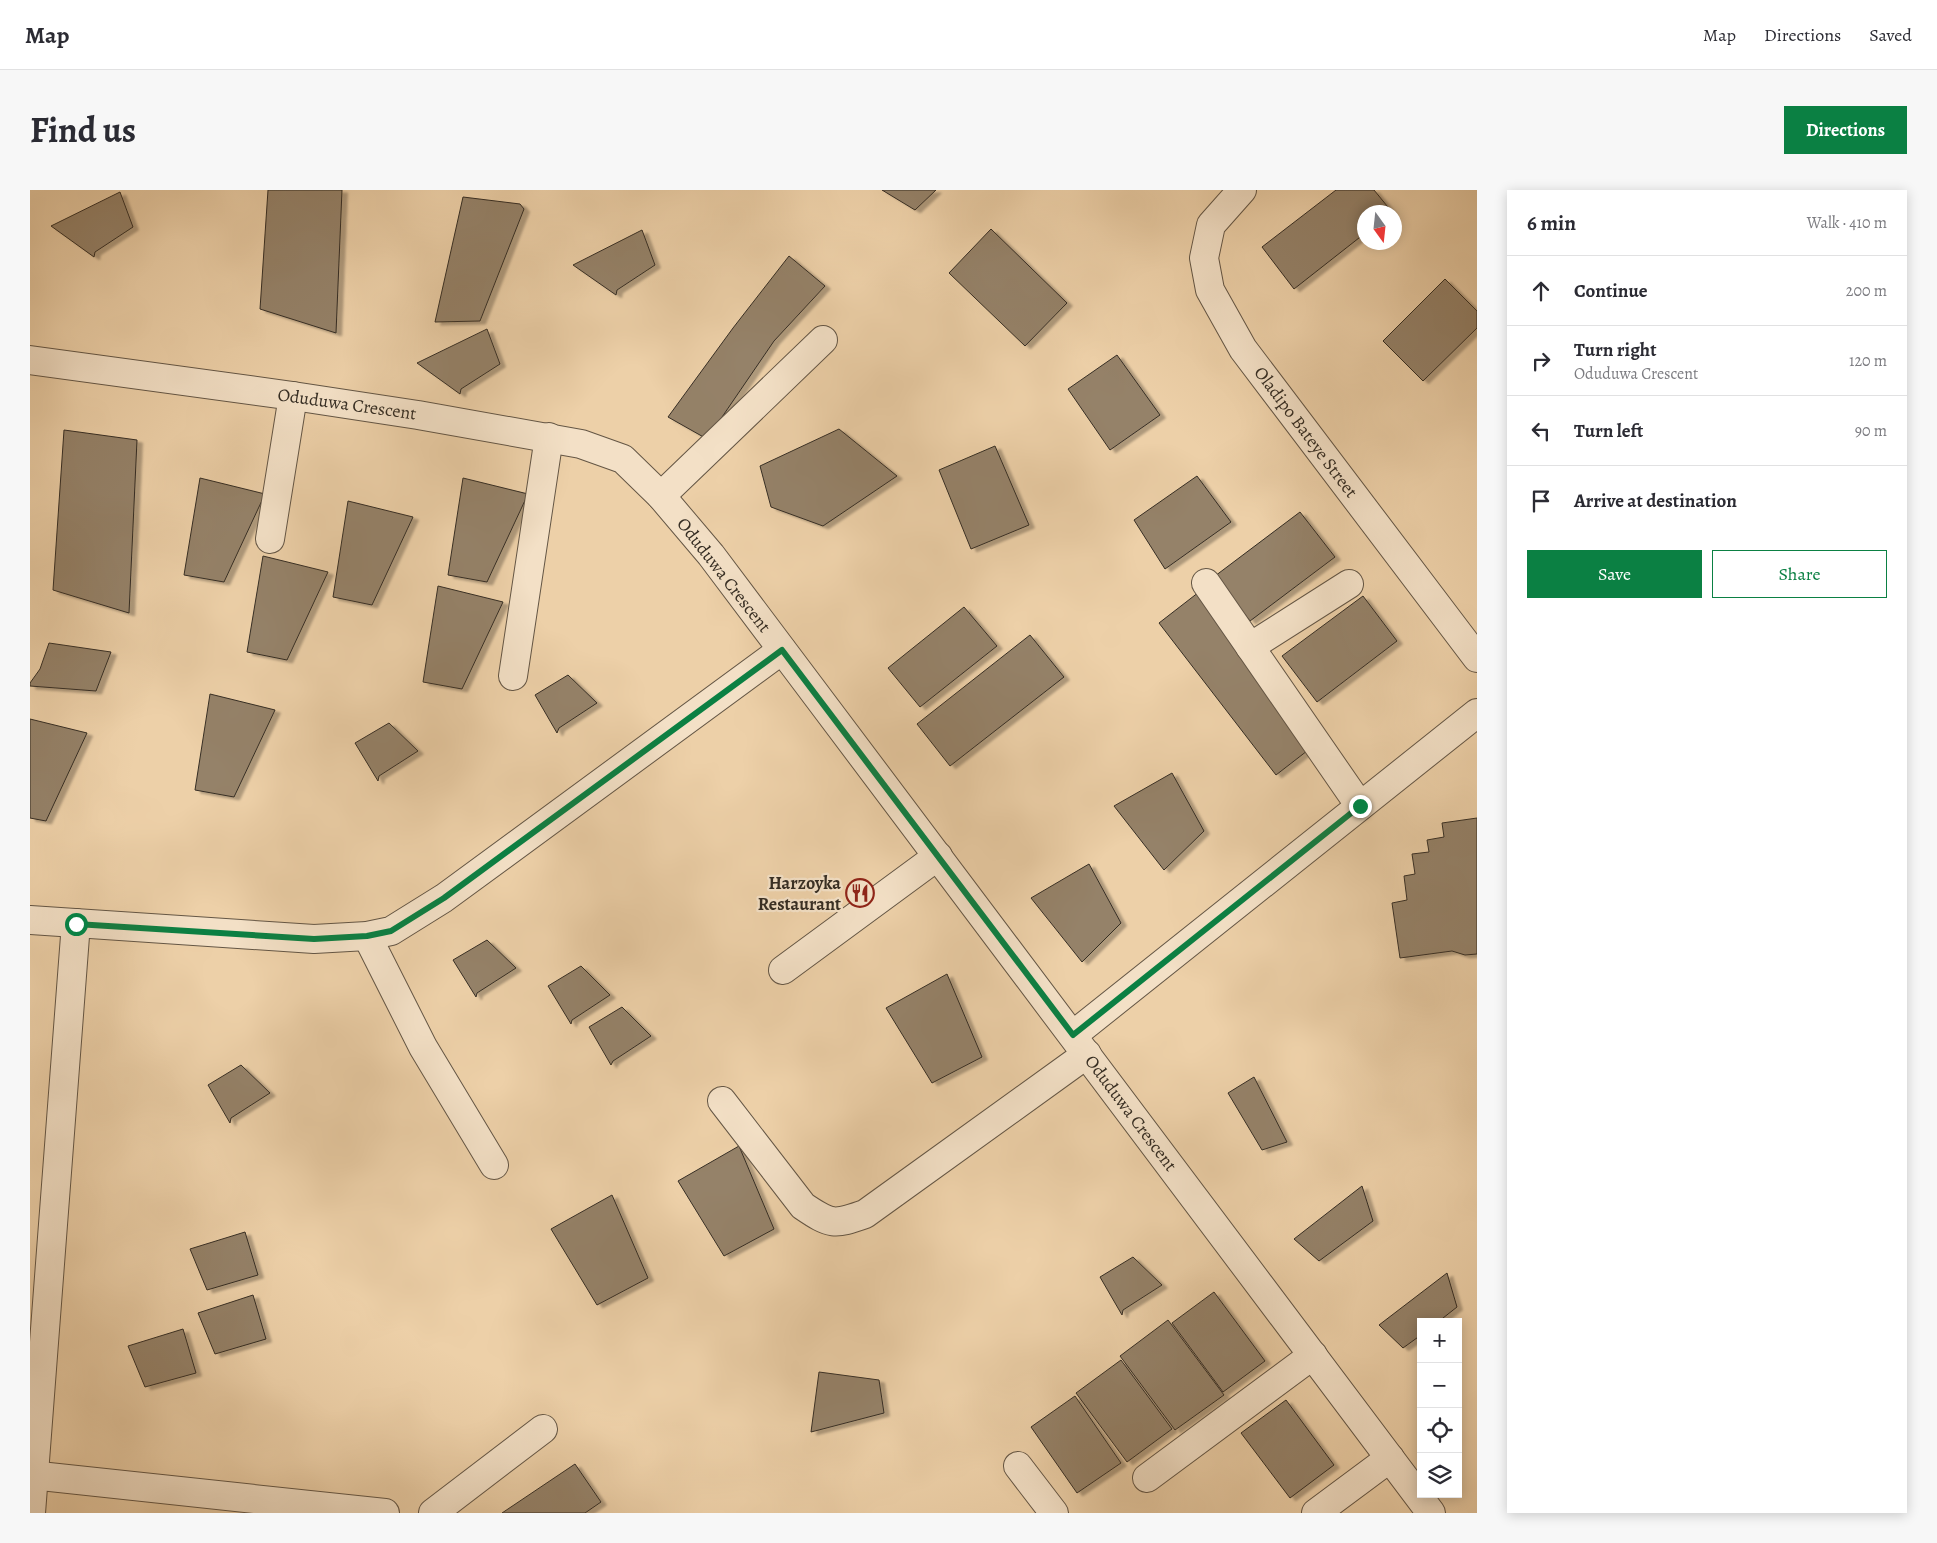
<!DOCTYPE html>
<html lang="en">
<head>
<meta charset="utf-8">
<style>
	body { margin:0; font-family:Alegreya,serif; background:#f7f7f7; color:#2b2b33 }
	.controls { position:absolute; right:15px; bottom:15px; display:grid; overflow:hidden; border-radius:0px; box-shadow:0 2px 12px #0003 }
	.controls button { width:45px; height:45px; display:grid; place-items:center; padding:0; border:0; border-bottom:1px solid #e1e1e2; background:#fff; color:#2b2b33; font:25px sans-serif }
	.compass { position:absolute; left:1327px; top:15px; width:45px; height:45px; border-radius:50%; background:#fff; box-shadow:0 2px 12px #0003; rotate:165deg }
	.stop { position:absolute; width:15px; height:15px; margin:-11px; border:4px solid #0b8043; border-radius:50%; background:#fff }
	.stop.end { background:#0b8043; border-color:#fff; box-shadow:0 1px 5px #0008 }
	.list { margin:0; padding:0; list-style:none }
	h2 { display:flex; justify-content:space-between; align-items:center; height:65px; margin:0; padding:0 20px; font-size:21px }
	h2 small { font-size:16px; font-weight:400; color:#7c7c81 }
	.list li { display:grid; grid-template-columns:32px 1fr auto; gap:15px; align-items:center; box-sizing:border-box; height:70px; padding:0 20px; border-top:1px solid #e1e1e2 }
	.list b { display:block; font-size:19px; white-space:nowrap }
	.list p { margin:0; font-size:16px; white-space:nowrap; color:#7c7c81 }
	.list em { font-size:16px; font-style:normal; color:#7c7c81 }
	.actions { display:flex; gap:10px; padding:15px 20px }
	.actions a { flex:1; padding:11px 0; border:1px solid #0b8043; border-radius:0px; text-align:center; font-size:18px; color:#0b8043 }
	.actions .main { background:#0b8043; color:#fff }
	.icon { flex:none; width:28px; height:28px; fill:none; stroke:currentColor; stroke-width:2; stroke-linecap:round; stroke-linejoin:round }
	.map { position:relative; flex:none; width:1447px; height:1323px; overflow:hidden; border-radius:0px }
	header { display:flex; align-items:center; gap:30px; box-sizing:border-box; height:70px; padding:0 25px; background:#fff; border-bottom:1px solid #e1e1e2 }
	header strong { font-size:24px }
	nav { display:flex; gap:28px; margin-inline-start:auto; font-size:18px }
	.intro { display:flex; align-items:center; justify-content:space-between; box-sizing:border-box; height:120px; padding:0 30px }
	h1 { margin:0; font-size:35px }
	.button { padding:12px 22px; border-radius:0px; background:#0b8043; color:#fff; font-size:18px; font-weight:700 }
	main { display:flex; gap:30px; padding:0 30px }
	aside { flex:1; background:#fff; border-radius:0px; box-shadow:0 2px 12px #0003 }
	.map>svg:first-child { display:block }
	.building { fill:#958269; stroke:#362e24; filter:url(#shadow) }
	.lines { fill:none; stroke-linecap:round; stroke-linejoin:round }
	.minor-casing { stroke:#645645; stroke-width:30 }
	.minor { stroke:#f3e0c6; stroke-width:28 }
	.route { stroke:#0b8043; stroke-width:6 }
	.labels { text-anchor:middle; stroke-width:4.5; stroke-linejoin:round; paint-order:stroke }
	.street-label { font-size:18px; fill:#362e24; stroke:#f3e0c6 }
	.poi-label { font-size:18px; font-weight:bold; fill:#362e24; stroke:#f3e0c6; text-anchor:end }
</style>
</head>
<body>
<header>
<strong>Map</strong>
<nav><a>Map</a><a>Directions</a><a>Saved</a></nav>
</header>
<div class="intro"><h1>Find us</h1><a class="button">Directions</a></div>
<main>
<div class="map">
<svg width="1447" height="1323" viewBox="0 0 1447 1323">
	<defs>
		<filter id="shadow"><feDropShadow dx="5.5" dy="3" stdDeviation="1" flood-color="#0004"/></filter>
	</defs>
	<rect width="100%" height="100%" fill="#edd0a8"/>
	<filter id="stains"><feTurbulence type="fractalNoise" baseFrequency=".004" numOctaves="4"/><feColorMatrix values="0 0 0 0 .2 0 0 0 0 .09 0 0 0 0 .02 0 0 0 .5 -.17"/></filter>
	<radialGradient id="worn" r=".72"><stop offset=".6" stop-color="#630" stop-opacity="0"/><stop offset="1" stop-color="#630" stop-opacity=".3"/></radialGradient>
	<!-- building -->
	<g class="building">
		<path d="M 238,0 L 312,0 L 306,143 L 230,119 Z"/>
		<path d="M 852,0 L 906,0 L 885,20 Z"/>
		<path d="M 1306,0 L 1344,0 L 1362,22 L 1334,22 L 1334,44 L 1264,99 L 1232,57 Z"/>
		<path d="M 90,2 L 103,37 L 65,62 L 64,67 L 21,36 Z"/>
		<path d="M 433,7 L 490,14 L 494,19 L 450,131 L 405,132 Z"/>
		<path d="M 961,39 L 1037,113 L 995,156 L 919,83 Z"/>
		<path d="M 612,40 L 625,75 L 587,100 L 586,105 L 543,75 Z"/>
		<path d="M 759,66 L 795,96 L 744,151 L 677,249 L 638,227 L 703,138 Z"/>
		<path d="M 1415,89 L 1447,121 L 1447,138 L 1393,191 L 1353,151 Z"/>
		<path d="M 457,139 L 470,174 L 431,199 L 430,204 L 387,173 Z"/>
		<path d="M 1087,165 L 1130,225 L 1080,260 L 1038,199 Z"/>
		<path d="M 809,239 L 867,286 L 793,336 L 741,317 L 730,276 Z"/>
		<path d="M 34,240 L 107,250 L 99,423 L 23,400 Z"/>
		<path d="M 965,256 L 999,335 L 941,359 L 909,280 Z"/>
		<path d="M 1167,286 L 1201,332 L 1135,379 L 1104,330 Z"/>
		<path d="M 170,288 L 235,304 L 194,392 L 154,385 Z"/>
		<path d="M 433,288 L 498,304 L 457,392 L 418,385 Z"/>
		<path d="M 318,311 L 383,327 L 342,415 L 303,407 Z"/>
		<path d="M 1270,322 L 1305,367 L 1220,431 L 1185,386 Z"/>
		<path d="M 233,366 L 298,382 L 257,470 L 217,462 Z"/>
		<path d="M 408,396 L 473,412 L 432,499 L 393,492 Z"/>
		<path d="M 1169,402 L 1286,554 L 1246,585 L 1129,433 Z"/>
		<path d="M 1333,406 L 1367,451 L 1287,512 L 1252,466 Z"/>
		<path d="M 934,417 L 967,456 L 890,517 L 858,478 Z"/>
		<path d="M 1000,445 L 1034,487 L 920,576 L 887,534 Z"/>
		<path d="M 19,453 L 81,462 L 66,501 L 0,496 L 0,493 L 10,479 Z"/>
		<path d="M 538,485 L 567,513 L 529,538 L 527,543 L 505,505 Z"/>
		<path d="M 180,504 L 245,520 L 204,607 L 165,600 Z"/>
		<path d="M 0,529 L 57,543 L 16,631 L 0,628 Z"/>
		<path d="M 359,533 L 388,561 L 349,586 L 348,591 L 325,553 Z"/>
		<path d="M 1142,583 L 1174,641 L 1134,680 L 1084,616 Z"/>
		<path d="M 1447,628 L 1447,764 L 1435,765 L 1422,761 L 1370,768 L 1362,713 L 1377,710 L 1374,686 L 1385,684 L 1382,664 L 1399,662 L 1397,650 L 1414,647 L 1412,633 Z"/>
		<path d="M 1059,674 L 1091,733 L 1052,772 L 1001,708 Z"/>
		<path d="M 457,750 L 486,778 L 447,803 L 446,807 L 423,770 Z"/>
		<path d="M 551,776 L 580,805 L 542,830 L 541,834 L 518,796 Z"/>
		<path d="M 917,784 L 952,867 L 902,893 L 856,818 Z"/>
		<path d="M 592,817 L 621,846 L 583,871 L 581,875 L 559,837 Z"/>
		<path d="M 211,875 L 240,903 L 201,928 L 200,933 L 178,895 Z"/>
		<path d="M 1224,887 L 1257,952 L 1232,960 L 1198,903 Z"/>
		<path d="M 709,956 L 744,1039 L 694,1066 L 648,991 Z"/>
		<path d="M 1332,996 L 1343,1031 L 1289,1071 L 1264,1049 Z"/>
		<path d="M 582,1005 L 618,1088 L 567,1115 L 521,1039 Z"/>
		<path d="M 215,1042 L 228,1085 L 177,1100 L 160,1059 Z"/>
		<path d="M 1103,1067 L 1132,1095 L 1093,1120 L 1092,1125 L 1070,1087 Z"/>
		<path d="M 1417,1083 L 1427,1117 L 1408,1132 L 1391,1132 L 1391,1145 L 1373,1158 L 1349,1135 Z"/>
		<path d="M 1184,1102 L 1235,1171 L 1193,1202 L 1142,1133 Z"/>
		<path d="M 223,1105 L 236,1149 L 185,1164 L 168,1123 Z"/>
		<path d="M 1138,1130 L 1194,1205 L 1145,1240 L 1090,1166 Z"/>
		<path d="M 153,1139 L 166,1183 L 115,1197 L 98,1156 Z"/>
		<path d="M 1091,1170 L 1142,1239 L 1097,1272 L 1046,1203 Z"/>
		<path d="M 789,1182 L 849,1190 L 854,1223 L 781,1242 Z"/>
		<path d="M 1045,1206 L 1091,1273 L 1047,1303 L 1001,1237 Z"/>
		<path d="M 1256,1210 L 1304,1275 L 1260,1308 L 1211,1243 Z"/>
		<path d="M 545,1274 L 571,1312 L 555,1323 L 472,1323 Z"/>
	</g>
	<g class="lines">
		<defs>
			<g id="minor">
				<path d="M 1212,0 L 1181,35 L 1174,68 L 1180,100 L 1213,159 L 1447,468"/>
				<path d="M 0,170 L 263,206 L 388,225 L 551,254 L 593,269 L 631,306 L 681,365 L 1401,1323"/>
				<path d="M 631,306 L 793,150"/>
				<path d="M 240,349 L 263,206"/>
				<path d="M 1176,393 L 1330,616"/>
				<path d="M 1220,457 L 1319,394"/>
				<path d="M 483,486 L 519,247"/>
				<path d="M 0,730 L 284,749 L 337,746 L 361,741 L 414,708 L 752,460"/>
				<path d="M 337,746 L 393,857 L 464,975"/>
				<path d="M 753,780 L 908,666"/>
				<path d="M 1043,845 L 1447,523"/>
				<path d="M 692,911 L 773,1016 C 801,1035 804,1035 835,1024 L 1057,864"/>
				<path d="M 988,1276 L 1024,1323"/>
				<path d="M 0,1285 L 355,1323"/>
				<path d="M 1117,1288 L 1283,1165"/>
				<path d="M 1,1323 L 46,733"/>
				<path d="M 403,1323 L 513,1239"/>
				<path d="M 1286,1323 L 1360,1268"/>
			</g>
		</defs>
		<!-- minor casing -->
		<use href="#minor" class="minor-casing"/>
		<!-- minor -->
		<use href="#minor" class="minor"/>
	</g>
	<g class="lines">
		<!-- route -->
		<path class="route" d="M 46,734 L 284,749 L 337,746 L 361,741 L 414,708 L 752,460 L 1043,845 L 1330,616"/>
	</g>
	<!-- icons -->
	<defs>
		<symbol id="restaurant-ring" viewBox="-11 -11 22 22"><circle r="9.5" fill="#f3e0c6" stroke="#8f2418" stroke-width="1.5"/><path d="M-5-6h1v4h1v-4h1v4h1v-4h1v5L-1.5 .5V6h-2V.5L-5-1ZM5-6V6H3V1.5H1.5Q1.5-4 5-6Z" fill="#8f2418"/></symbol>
	</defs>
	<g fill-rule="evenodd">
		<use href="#restaurant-ring" x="814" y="687" width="32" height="32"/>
	</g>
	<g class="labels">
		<!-- street labels -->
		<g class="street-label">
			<text transform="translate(317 214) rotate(8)" y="6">Oduduwa Crescent</text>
			<text transform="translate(1276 242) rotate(53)" y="6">Oladipo Bateye Street</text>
			<text transform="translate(694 385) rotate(52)" y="6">Oduduwa Crescent</text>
			<text transform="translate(1101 923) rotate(53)" y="6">Oduduwa Crescent</text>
		</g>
		<!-- poi labels -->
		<g class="poi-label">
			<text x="811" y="699">Harzoyka<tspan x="811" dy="21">Restaurant</tspan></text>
		</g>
	</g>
	<rect width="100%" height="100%" filter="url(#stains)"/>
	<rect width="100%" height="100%" fill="url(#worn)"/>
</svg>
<div class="controls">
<button>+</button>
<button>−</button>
<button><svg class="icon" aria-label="locate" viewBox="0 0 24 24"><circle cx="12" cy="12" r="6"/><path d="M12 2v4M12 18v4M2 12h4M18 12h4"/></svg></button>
<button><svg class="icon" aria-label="layers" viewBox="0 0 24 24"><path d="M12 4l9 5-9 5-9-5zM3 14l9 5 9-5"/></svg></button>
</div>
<svg class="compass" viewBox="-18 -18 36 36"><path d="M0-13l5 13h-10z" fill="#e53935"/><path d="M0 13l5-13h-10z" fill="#7c7c81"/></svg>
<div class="stop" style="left:46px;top:734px"></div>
<div class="stop end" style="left:1330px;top:616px"></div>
</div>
<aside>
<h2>6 min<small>Walk · 410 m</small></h2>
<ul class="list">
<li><svg class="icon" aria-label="ahead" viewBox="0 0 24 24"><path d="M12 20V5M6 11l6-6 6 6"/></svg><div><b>Continue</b></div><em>200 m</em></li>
<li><svg class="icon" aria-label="right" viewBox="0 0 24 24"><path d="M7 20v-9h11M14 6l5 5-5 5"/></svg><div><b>Turn right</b><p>Oduduwa Crescent</p></div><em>120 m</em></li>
<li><svg class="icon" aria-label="left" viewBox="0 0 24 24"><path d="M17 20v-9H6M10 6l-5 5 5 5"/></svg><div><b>Turn left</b></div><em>90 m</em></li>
<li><svg class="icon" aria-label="arrive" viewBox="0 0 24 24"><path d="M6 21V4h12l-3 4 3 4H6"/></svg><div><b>Arrive at destination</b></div></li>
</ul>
<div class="actions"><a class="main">Save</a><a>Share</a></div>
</aside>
</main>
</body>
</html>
